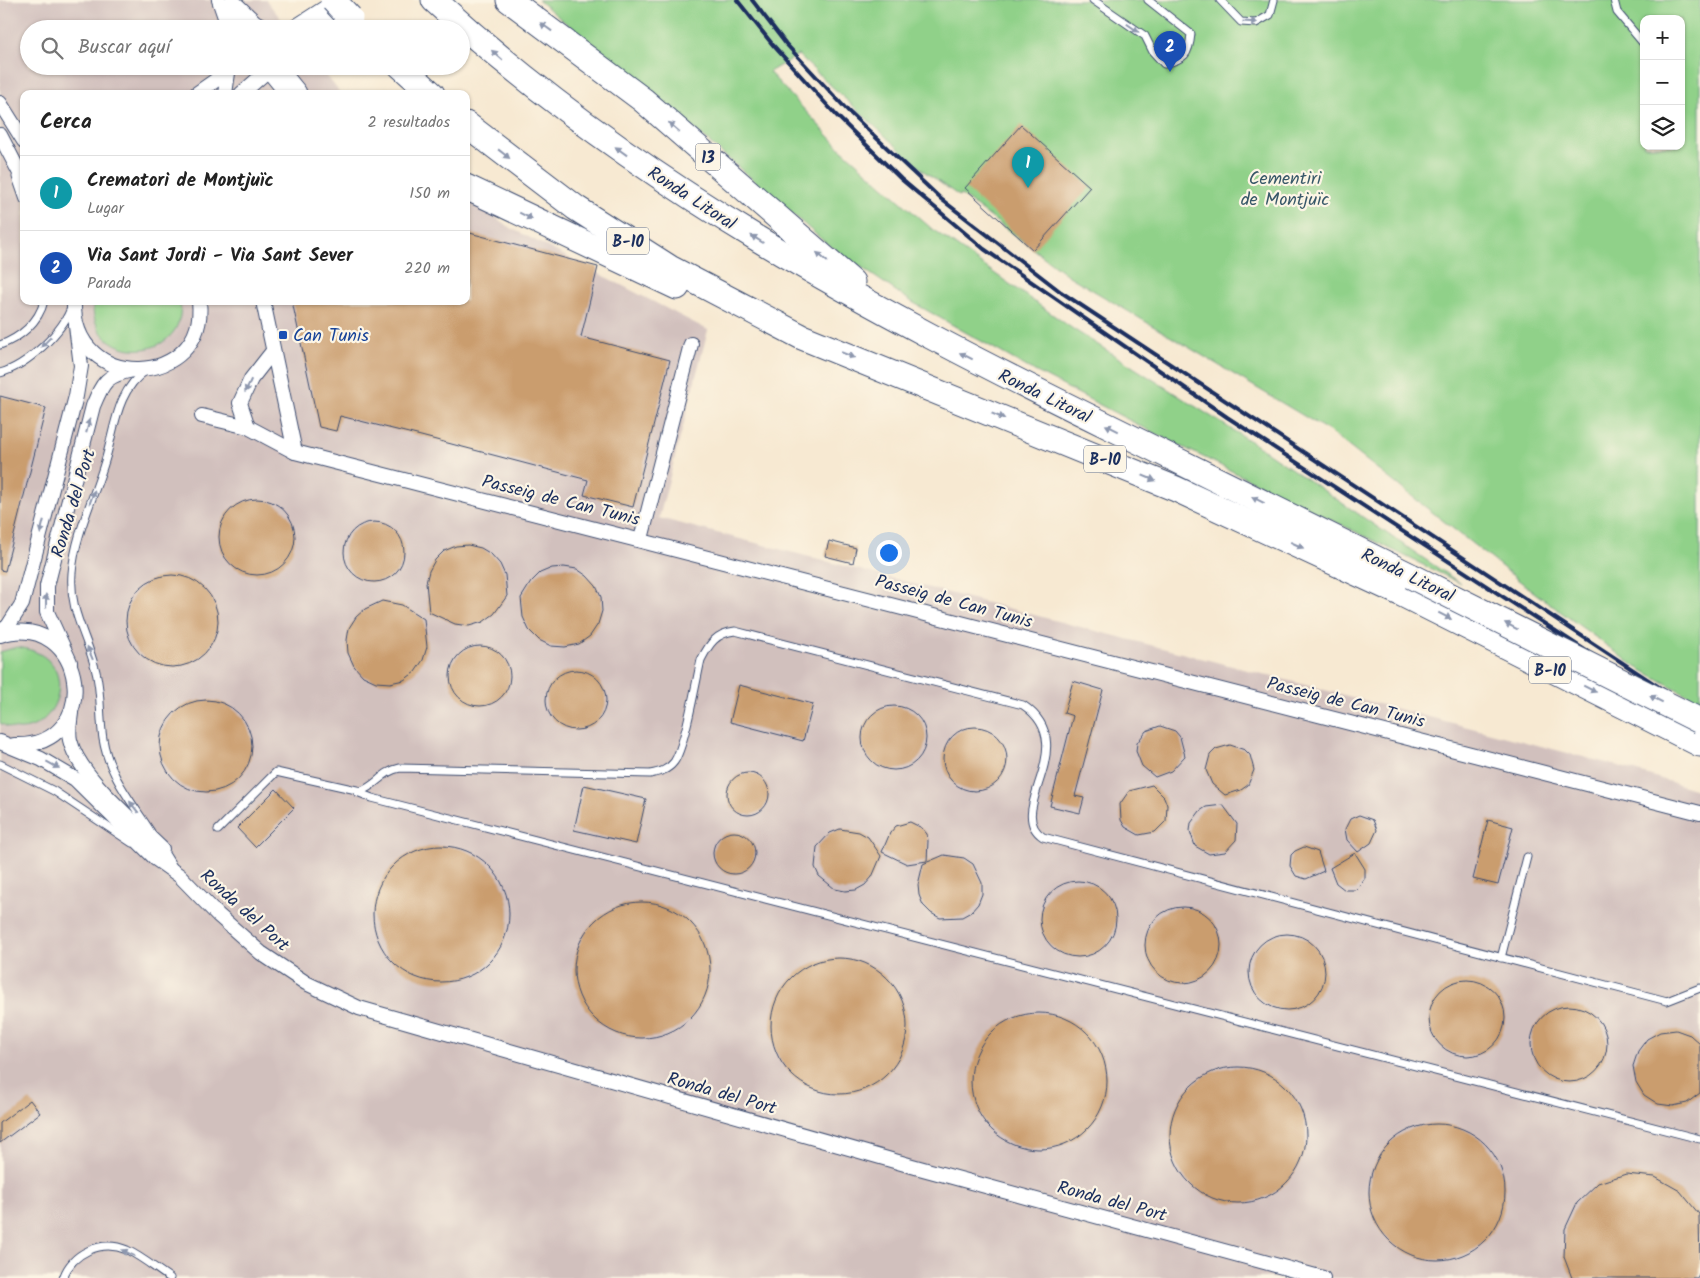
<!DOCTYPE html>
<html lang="es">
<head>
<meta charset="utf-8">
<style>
	body { margin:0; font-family:Kalam,sans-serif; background:#f6f6f6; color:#222 }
	.controls { position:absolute; right:15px; top:15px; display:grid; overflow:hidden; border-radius:10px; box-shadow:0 1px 4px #0004 }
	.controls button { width:45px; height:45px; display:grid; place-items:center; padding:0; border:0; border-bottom:1px solid #e0e0e0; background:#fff; color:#222; font:25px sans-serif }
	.you { position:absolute; left:888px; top:552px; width:18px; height:18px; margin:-12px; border:4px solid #fff; border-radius:50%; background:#1a73e8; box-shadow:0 0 0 8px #1a73e833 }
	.badge { display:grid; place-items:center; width:32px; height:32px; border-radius:50%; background:#0b8043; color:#fff; font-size:16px; font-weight:700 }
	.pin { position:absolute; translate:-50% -41px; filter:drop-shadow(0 1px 2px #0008) }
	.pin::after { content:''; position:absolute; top:26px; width:18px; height:15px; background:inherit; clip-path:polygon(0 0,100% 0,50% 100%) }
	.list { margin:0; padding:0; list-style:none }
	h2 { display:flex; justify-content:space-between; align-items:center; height:65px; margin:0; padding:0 20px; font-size:21px }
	h2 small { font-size:16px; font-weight:400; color:#767676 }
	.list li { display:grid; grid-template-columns:32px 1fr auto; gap:15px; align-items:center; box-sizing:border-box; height:75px; padding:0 20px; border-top:1px solid #e0e0e0 }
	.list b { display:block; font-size:19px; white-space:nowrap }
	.list p { margin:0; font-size:16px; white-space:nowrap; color:#767676 }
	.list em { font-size:16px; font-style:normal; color:#767676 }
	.icon { flex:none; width:28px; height:28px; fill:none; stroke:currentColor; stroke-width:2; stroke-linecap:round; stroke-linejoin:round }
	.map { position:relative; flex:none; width:1700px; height:1278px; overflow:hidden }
	.search { position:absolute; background:#fff; box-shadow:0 1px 4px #0004; left:20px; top:20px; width:450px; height:55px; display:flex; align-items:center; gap:12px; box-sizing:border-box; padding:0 18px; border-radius:28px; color:#767676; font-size:19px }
	.panel { position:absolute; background:#fff; box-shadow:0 1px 4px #0004; left:20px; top:90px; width:450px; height:215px; border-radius:10px }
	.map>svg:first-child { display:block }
	.industrial { fill:#d1c0bd }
	.green { fill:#90d189; stroke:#568074; fill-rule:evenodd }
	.building { fill:#ca9d6e }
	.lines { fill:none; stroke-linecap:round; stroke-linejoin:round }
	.lane-casing { stroke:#3c4b6f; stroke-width:9 }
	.street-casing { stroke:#3c4b6f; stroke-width:16 }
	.highway-casing { stroke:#3c4b6f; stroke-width:27 }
	.lane { stroke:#fff; stroke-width:7 }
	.street { stroke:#fff; stroke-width:14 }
	.highway { stroke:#fff; stroke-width:25 }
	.rail { stroke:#1b2f5e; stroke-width:4 }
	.highway-bridge-casing { stroke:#3c4b6f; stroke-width:27; stroke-linecap:butt }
	.highway-bridge { stroke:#fff; stroke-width:25 }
	.oneway { fill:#8d97ae }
	.transit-dot { fill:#1a4fb4; stroke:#fcf5e5; stroke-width:2 }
	.labels { text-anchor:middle; stroke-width:4.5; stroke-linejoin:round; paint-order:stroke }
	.shield { fill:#fcf5e5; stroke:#5e6a86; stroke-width:1 }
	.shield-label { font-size:16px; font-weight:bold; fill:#1b2f5e }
	.park-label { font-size:18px; fill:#385869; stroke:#fcf5e5 }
	.street-label { font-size:18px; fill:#1b2f5e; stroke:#fcf5e5 }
	.transit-label { font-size:18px; fill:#164399; stroke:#fcf5e5; text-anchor:start }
</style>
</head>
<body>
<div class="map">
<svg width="1700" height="1278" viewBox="0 0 1700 1278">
	<rect width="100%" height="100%" fill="#fcf5e5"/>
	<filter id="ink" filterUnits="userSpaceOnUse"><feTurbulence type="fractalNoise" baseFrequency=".02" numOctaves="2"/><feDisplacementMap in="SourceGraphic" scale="10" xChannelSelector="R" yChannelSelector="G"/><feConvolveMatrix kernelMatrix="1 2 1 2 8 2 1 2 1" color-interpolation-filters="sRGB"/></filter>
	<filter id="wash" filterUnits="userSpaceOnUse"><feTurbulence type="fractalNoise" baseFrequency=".0096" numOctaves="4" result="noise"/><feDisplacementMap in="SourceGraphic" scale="20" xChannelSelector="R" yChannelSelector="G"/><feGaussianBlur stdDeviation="1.12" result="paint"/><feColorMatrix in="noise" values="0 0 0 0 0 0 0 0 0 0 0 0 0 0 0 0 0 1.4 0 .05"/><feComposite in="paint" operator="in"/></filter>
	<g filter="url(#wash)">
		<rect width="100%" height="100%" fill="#f7e9d2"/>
		<!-- industrial -->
		<path class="industrial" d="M 0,0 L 266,0 L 289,29 L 29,29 L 29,66 L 319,66 L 341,94 L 24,94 L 24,301 L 466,301 L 466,197 L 509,227 L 708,330 L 659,518 L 1622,767 L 1700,791 L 1700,1278 L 0,1278 Z"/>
		<!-- green -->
		<g class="green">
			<path d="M 538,0 L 1700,0 L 1700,702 L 1636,667 L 1535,593 L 1329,431 L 1069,276 L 961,195 L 959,196 L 922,170 L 798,55 L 769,72 L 841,149 L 932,229 L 1073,329 L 1261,448 L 1460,583 L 1152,432 L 1027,367 L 912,302 L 827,244 L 693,128 ZM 1644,19 L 1681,19 L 1681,146 L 1644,146 Z"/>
			<path d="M 93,301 L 180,301 C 189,363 89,368 93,301 Z"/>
			<path d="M 17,647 C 94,657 50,754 0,723 L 0,652 Z"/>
		</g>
		<g id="blocks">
			<!-- building -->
			<g class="building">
				<path d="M 1021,125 L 1090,187 L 1033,250 L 965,188 Z"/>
				<path d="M 466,232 L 598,267 L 581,337 L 670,360 L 633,507 L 584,495 L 588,480 L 421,436 L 340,416 L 336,431 L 319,427 L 292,301 L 466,301 Z"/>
				<path d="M 0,396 L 46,408 L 5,571 L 0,570 Z"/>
				<circle cx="257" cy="537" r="38"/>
				<circle cx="374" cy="552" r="30"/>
				<path d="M 829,541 L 856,548 L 853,563 L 825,556 Z"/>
				<path d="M 468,545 L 481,548 L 491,554 L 500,564 L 505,575 L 507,596 L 494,614 L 483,622 L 469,626 L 455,624 L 429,612 L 426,583 L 429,571 L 435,560 L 444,551 L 456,546 Z"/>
				<path d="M 564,567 L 577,569 L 587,576 L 596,586 L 601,597 L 602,611 L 598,624 L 590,636 L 579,644 L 565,647 L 551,646 L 539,640 L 529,630 L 523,617 L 521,598 L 531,582 L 540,573 L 552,568 Z"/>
				<circle cx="172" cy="621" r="46"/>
				<path d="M 382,601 L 402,605 L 424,619 L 427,647 L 423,660 L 415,672 L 404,680 L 390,683 L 376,682 L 363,676 L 354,666 L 348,653 L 347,640 L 349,628 L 356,617 L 365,609 Z"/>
				<circle cx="480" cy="676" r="30"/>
				<circle cx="576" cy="700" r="30"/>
				<path d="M 1073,681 L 1103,690 L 1075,796 L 1084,798 L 1080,813 L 1050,806 L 1073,716 L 1064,713 Z"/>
				<path d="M 739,685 L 813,704 L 803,741 L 730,722 Z"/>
				<circle cx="206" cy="746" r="46"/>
				<circle cx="894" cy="738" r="32"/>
				<path d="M 1160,726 L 1175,731 L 1180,737 L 1185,756 L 1171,771 L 1155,777 L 1142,766 L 1136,751 L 1137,743 L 1146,731 Z"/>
				<circle cx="975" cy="759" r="32"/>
				<path d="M 1230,745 L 1245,750 L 1250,755 L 1254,770 L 1248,785 L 1241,790 L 1225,795 L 1212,784 L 1206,770 L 1210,755 L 1216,749 Z"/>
				<circle cx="748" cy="794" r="21"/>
				<path d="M 584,785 L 646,799 L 636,844 L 574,830 Z"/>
				<path d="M 1152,785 L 1164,797 L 1167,805 L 1166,821 L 1155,832 L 1139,835 L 1125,827 L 1121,820 L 1120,804 L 1129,791 Z"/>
				<path d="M 276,789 L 294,808 L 255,847 L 237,828 Z"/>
				<path d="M 1223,805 L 1237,824 L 1236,840 L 1225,852 L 1209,854 L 1195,846 L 1190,831 L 1191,823 L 1200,811 L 1206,807 Z"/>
				<path d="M 1359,815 L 1373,820 L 1377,830 L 1371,843 L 1358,852 L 1347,840 L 1345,829 L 1350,819 Z"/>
				<path d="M 1488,820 L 1513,827 L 1498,885 L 1473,879 Z"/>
				<path d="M 910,822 L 922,828 L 927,834 L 928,841 L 927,861 L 907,864 L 882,852 L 890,833 L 896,826 Z"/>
				<path d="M 840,829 L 859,832 L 868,837 L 881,856 L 872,877 L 865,885 L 856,890 L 845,891 L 835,889 L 819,876 L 815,867 L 817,847 L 830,833 Z"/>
				<circle cx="734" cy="853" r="21"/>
				<circle cx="441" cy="914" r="68"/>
				<path d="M 1304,847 L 1318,852 L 1324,871 L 1306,879 L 1296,876 L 1290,866 L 1291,855 L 1295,851 Z"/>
				<path d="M 1355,853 L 1365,869 L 1365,878 L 1356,890 L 1345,890 L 1336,883 L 1330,868 Z"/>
				<path d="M 944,855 L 964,858 L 973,864 L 982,883 L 982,894 L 978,904 L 971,912 L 962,917 L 940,918 L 931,913 L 923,905 L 919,895 L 918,885 L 923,864 Z"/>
				<circle cx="1078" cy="919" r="38"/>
				<circle cx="642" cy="970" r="68"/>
				<circle cx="1183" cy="945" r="38"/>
				<circle cx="1287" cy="972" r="38"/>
				<circle cx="839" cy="1026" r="68"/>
				<circle cx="1467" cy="1018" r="38"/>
				<circle cx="1569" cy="1044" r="38"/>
				<circle cx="1039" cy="1081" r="68"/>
				<path d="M 1676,1030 L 1690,1035 L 1700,1044 L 1700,1093 L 1687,1103 L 1673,1106 L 1658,1104 L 1644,1095 L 1636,1082 L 1633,1066 L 1638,1051 L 1647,1039 L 1660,1032 Z"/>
				<circle cx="1238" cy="1135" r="68"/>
				<path d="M 30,1100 L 40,1113 L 0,1143 L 0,1123 Z"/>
				<circle cx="1437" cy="1192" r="68"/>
				<path d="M 1626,1174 L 1655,1177 L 1680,1191 L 1699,1214 L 1700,1272 L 1697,1278 L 1572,1278 L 1564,1257 L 1565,1229 L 1577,1203 L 1598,1183 Z"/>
			</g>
		</g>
	</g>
	<g filter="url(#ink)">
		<use href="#blocks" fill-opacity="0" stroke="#3c4b6f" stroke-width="1"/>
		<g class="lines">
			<defs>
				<g id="lane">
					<path d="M 1093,0 L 1145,36 L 1153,52 L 1164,64 C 1185,59 1189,55 1191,34 L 1148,0"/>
					<path d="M 1220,0 L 1241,22 L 1256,23 L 1270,15 L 1274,0"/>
					<path d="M 1614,0 L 1617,12 L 1643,43"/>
					<path d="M 16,177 L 24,200"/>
					<path d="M 0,345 C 20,338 39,322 44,301"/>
					<path d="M 147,370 C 116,390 115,429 105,461 C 94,498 75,534 72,573 C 69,611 86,633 95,668 C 102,691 99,715 103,739 C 109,776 132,802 151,832"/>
					<path d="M 0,373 C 26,366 64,332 72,305"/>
					<path d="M 0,764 L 54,791 L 132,843"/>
					<path d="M 357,792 L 372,798 L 1700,1139"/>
					<path d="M 218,830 L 276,772 L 361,791 C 377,785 383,771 400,768 L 650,774 C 660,772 668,770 674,762 C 685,747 696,681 701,660 C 709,644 716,633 735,631 L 1023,705 C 1084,746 1003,811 1043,837 L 1667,1001 L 1700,988"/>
					<path d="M 161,847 L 174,868"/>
					<path d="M 1501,958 L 1527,857"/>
					<path d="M 63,1278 C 72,1253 101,1239 127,1250 C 142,1257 156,1269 170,1278"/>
				</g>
				<g id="street">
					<path d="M 219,0 L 229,29"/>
					<path d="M 232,0 L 255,22 L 268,29"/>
					<path d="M 228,5 L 245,29"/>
					<path d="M 292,29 L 337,0"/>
					<path d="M 316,29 L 338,6"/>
					<path d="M 196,94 L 216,80 L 225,66"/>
					<path d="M 225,94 L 229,66"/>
					<path d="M 241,94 L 273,66"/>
					<path d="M 0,103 L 24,141"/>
					<path d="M 0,135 L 24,181"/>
					<path d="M 74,301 C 71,395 209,388 199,301"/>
					<path d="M 263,301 L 295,452"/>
					<path d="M 202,416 L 248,427 L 295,452 L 1700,813"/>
					<path d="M 248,427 L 240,403 L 251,379 L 273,351"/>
					<path d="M 641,539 L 691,344"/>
					<path d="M 0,632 L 8,626 L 22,604 L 76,396 L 81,366 L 76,326"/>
					<path d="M 0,635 C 87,608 106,749 14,745"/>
					<path d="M 70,662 L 47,612 L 47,586 L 93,406 C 103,382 106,375 133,370"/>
					<path d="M 71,713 C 70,722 68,731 70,740 C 78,776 136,823 162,849"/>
					<path d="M 0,742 L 41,759 L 75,779 L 156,859 L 180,876 L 218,915 L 261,953 L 306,983 L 359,1008 L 912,1166 L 1323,1278"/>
				</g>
				<g id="highway">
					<path d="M 434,0 C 637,186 868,308 1114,429 C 1213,478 1312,527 1411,576"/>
					<path d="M 509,0 L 643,100 L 852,282"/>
					<path d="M 401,66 L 432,94"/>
					<path d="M 272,67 L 294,94"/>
					<path d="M 466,124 L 576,208 L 670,268 L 802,337 L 1176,489 L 1402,594 L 1700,744"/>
					<path d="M 466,187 L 677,287"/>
				</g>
			</defs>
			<!-- lane casing -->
			<use href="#lane" class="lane-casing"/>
			<!-- street casing -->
			<use href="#street" class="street-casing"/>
			<!-- highway casing -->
			<use href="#highway" class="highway-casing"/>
			<!-- lane -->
			<use href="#lane" class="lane"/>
			<!-- street -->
			<use href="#street" class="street"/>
			<!-- highway -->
			<use href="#highway" class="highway"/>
			<!-- rail -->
			<g class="rail">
				<path d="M 737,0 L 773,45 L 836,115 L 901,179 L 984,249 L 1227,417 L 1700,725"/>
				<path d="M 752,0 L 786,44 L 849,112 L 941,199 L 1061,292 L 1700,714"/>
			</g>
			<defs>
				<g id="highway-bridge">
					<path d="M 333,0 L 350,18"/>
					<path d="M 1411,576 L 1700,721"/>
				</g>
			</defs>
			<!-- highway-bridge casing -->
			<use href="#highway-bridge" class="highway-bridge-casing"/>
			<!-- highway-bridge -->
			<use href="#highway-bridge" class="highway-bridge"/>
		</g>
		<!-- one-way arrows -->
		<defs><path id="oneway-solid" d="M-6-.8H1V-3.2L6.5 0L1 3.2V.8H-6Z" transform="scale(1.25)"/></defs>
		<g class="oneway">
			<use href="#oneway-solid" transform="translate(1250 22) rotate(3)"/>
			<use href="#oneway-solid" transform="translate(546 27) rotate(-144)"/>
			<use href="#oneway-solid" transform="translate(1133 28) rotate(35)"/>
			<use href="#oneway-solid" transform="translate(497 55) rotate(-139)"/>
			<use href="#oneway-solid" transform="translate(674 127) rotate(-139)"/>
			<use href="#oneway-solid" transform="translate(621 151) rotate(-144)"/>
			<use href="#oneway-solid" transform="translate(504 154) rotate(38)"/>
			<use href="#oneway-solid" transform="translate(526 216) rotate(26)"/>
			<use href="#oneway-solid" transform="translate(757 239) rotate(-148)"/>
			<use href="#oneway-solid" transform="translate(822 257) rotate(-139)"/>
			<use href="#oneway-solid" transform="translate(46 342) rotate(134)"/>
			<use href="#oneway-solid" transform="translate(848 355) rotate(22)"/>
			<use href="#oneway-solid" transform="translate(966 356) rotate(-153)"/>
			<use href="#oneway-solid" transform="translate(248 386) rotate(115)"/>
			<use href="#oneway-solid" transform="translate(998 416) rotate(22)"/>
			<use href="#oneway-solid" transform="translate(88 426) rotate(-76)"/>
			<use href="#oneway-solid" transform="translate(1112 428) rotate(-154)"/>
			<use href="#oneway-solid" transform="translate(1149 478) rotate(23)"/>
			<use href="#oneway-solid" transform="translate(92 497) rotate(-70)"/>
			<use href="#oneway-solid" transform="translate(1258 500) rotate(-154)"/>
			<use href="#oneway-solid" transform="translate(42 527) rotate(104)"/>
			<use href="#oneway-solid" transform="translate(1297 545) rotate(25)"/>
			<use href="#oneway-solid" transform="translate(46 601) rotate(-91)"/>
			<use href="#oneway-solid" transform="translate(1445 616) rotate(27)"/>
			<use href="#oneway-solid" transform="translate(1511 626) rotate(-153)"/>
			<use href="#oneway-solid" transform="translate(90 653) rotate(-113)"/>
			<use href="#oneway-solid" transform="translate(1590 689) rotate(26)"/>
			<use href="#oneway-solid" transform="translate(1656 699) rotate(-153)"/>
			<use href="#oneway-solid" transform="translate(53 765) rotate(28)"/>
			<use href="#oneway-solid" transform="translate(134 807) rotate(-128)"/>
			<use href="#oneway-solid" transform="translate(128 1253) rotate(-155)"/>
		</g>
	</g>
	<!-- markers -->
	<rect class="transit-dot" x="278" y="330" width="10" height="10" rx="2.5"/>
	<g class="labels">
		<!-- shield labels -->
		<g class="shield">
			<rect x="695.5" y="143.5" width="25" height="27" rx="4"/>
			<rect x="607" y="227.5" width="42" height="27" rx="4"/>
			<rect x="1084" y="445.5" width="42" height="27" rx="4"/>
			<rect x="1529" y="656.5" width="42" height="27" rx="4"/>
		</g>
		<g class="shield-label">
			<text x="708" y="163">13</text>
			<text x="628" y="247">B-10</text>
			<text x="1105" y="465">B-10</text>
			<text x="1550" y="676">B-10</text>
		</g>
		<!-- park labels -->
		<g class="park-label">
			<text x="1285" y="184">Cementiri<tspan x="1285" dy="21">de Montjuïc</tspan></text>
		</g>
		<!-- street labels -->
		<g class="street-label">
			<text transform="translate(692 198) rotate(33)" y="6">Ronda Litoral</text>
			<text transform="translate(1045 396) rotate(26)" y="6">Ronda Litoral</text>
			<text transform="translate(561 500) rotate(14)" y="6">Passeig de Can Tunis</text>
			<text transform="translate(73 503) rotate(-73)" y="6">Ronda del Port</text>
			<text transform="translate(1408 575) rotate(26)" y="6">Ronda Litoral</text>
			<text transform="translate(954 601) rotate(15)" y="6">Passeig de Can Tunis</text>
			<text transform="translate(1346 702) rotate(14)" y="6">Passeig de Can Tunis</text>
			<text transform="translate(245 910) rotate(42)" y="6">Ronda del Port</text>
			<text transform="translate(722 1093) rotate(16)" y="6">Ronda del Port</text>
			<text transform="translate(1112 1201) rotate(15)" y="6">Ronda del Port</text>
		</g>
		<!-- transit labels -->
		<g class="transit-label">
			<text x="293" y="341">Can Tunis</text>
		</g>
	</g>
</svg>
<div class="controls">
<button>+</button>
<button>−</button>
<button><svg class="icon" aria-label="layers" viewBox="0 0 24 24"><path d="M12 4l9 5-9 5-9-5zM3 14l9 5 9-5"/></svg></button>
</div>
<div class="you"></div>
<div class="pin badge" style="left:1028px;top:188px;background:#0f9aa8">1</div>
<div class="pin badge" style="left:1170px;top:72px;background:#1a4fb4">2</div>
<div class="search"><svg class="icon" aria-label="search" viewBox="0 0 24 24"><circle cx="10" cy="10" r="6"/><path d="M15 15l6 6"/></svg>Buscar aquí</div>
<section class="panel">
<h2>Cerca<small>2 resultados</small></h2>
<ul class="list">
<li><span class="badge" style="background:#0f9aa8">1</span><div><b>Crematori de Montjuïc</b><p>Lugar</p></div><em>150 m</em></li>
<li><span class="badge" style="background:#1a4fb4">2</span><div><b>Via Sant Jordi - Via Sant Sever</b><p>Parada</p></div><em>220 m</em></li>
</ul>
</section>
</div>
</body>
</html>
